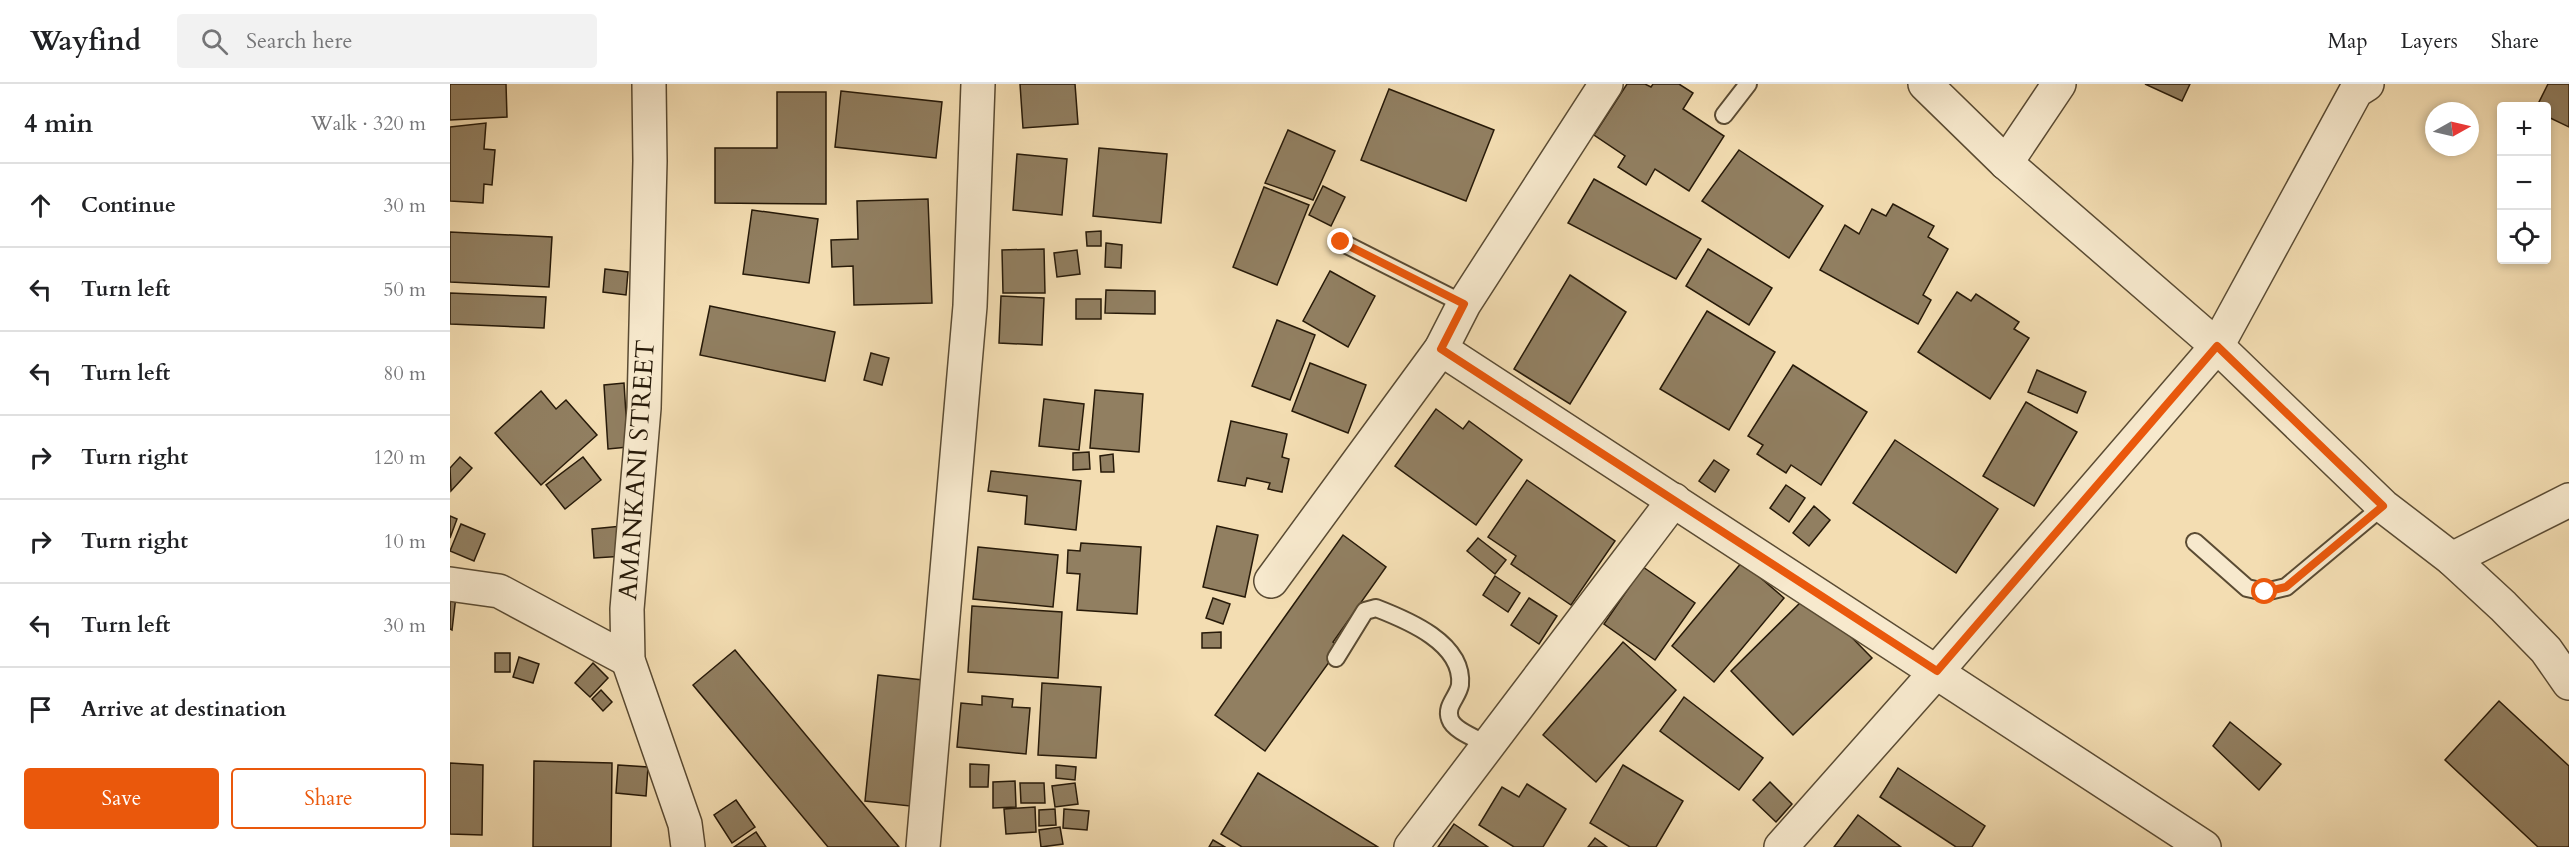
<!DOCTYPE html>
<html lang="en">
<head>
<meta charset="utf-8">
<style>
	body { margin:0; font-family:Cardo,serif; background:#f2f2f2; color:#202124 }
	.controls { position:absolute; right:18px; top:18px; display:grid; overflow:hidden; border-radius:6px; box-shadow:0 3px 9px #0003 }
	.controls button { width:54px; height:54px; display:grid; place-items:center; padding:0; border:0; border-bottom:2px solid #e0e0e0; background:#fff; color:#202124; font:30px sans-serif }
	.compass { position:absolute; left:1975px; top:18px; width:54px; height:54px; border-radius:50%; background:#fff; box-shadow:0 3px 9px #0003; rotate:82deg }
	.stop { position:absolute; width:18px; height:18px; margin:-14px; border:4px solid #ea580c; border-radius:50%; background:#fff }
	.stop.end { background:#ea580c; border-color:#fff; box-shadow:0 2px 6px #0008 }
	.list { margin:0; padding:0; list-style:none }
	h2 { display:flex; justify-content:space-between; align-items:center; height:78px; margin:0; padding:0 24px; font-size:26px }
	h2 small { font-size:20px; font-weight:400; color:#757577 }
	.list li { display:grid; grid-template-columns:39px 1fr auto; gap:18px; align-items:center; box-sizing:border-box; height:84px; padding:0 24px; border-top:2px solid #e0e0e0 }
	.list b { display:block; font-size:22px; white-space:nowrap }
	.list em { font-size:20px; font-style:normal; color:#757577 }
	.actions { display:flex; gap:12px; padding:18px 24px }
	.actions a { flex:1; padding:14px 0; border:2px solid #ea580c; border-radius:6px; text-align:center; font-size:21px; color:#ea580c }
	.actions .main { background:#ea580c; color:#fff }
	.icon { flex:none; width:33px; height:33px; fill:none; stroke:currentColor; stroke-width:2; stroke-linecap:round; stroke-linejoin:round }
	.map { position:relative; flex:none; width:2119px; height:763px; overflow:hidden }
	header { display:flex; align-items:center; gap:36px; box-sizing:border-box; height:84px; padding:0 30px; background:#fff; border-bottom:2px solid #e0e0e0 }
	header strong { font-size:28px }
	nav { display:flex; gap:33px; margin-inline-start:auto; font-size:21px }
	.search { width:420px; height:54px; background:#f2f2f2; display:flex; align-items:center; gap:15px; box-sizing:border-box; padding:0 21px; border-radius:6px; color:#757577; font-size:22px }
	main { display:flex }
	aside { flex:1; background:#fff }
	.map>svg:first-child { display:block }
	.building { fill:#917f61; stroke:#271a09; stroke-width:1.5 }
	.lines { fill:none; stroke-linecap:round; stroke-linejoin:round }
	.lane-casing { stroke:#5a4b33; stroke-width:20 }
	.street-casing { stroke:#5a4b33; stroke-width:36 }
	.lane { stroke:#f7e9cd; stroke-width:16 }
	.street { stroke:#f7e9cd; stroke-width:33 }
	.route { stroke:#ea580c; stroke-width:8 }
	.labels { text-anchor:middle; stroke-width:4.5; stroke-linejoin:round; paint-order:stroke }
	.street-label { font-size:26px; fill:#271a09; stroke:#f7e9cd }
</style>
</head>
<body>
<header>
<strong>Wayfind</strong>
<div class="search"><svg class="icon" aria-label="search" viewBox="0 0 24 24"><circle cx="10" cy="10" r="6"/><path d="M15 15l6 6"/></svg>Search here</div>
<nav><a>Map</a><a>Layers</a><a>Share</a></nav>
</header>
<main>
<aside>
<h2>4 min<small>Walk · 320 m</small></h2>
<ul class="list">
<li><svg class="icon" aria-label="ahead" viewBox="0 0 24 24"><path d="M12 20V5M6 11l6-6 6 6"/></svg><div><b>Continue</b></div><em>30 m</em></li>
<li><svg class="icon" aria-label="left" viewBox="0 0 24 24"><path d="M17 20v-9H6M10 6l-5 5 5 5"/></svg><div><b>Turn left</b></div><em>50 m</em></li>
<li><svg class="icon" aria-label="left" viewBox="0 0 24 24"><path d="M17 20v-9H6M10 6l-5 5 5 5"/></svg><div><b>Turn left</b></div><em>80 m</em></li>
<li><svg class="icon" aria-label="right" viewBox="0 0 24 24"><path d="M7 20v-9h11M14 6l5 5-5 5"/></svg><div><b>Turn right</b></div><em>120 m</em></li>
<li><svg class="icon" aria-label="right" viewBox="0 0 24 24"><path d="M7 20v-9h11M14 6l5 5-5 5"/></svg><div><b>Turn right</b></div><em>10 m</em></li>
<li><svg class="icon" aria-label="left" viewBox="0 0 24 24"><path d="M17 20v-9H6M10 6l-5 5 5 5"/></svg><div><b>Turn left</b></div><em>30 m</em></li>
<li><svg class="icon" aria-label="arrive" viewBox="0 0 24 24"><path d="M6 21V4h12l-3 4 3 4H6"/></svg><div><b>Arrive at destination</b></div></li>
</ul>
<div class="actions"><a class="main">Save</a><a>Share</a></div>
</aside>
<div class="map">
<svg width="2119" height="763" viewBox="0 0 2119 763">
	<rect width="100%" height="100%" fill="#f3ddb2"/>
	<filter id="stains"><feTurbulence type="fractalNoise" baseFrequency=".00333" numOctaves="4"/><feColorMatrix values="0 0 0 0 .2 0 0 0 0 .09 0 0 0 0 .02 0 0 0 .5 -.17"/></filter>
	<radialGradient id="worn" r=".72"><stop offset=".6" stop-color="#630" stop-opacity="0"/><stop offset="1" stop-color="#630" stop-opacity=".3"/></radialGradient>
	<!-- building -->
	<g class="building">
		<path d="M 0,0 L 56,0 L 57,33 L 0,36 Z"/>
		<path d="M 570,0 L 625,0 L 628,40 L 573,44 Z"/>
		<path d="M 1177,0 L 1195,0 L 1201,3 L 1203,0 L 1229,0 L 1243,9 L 1233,25 L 1274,52 L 1239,107 L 1205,85 L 1196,101 L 1168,83 L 1175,72 L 1144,51 Z"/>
		<path d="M 1695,0 L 1740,0 L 1732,17 Z"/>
		<path d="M 2098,0 L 2119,0 L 2119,43 L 2096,32 L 2096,22 L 2087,22 Z"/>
		<path d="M 939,5 L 1044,46 L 1016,117 L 911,76 Z"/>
		<path d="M 391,7 L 492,18 L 486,74 L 385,63 Z"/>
		<path d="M 327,8 L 376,8 L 376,120 L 265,119 L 265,64 L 327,64 Z"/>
		<path d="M 36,39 L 34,65 L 45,66 L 42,101 L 34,100 L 33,119 L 0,117 L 0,43 Z"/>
		<path d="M 838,46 L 885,67 L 863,116 L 815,99 Z"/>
		<path d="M 649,64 L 717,70 L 711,139 L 643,132 Z"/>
		<path d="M 1289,66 L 1373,122 L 1339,174 L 1252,117 Z"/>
		<path d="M 567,70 L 617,75 L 612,131 L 563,126 Z"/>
		<path d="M 1144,95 L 1251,155 L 1226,195 L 1118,139 Z"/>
		<path d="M 873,102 L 895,113 L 881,142 L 859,131 Z"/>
		<path d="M 814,103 L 859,121 L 827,201 L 783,183 Z"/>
		<path d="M 478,115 L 482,219 L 404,221 L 403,182 L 382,183 L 381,156 L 408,155 L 407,117 Z"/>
		<path d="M 1443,120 L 1484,142 L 1478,153 L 1498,165 L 1473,211 L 1481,216 L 1468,240 L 1370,186 L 1395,141 L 1409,150 L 1422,125 L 1436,132 Z"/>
		<path d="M 302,126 L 368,135 L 359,199 L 293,190 Z"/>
		<path d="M 651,147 L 651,162 L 637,162 L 636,148 Z"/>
		<path d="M 0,148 L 102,153 L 99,203 L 0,198 Z"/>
		<path d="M 656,159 L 672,161 L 671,184 L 655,183 Z"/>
		<path d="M 594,165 L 595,209 L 553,209 L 552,166 Z"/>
		<path d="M 1258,165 L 1322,204 L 1299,241 L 1236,202 Z"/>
		<path d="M 627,166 L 630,190 L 607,193 L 604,169 Z"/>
		<path d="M 155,185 L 178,188 L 176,211 L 153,208 Z"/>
		<path d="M 880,187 L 925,212 L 898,263 L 853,237 Z"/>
		<path d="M 1120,191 L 1176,228 L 1120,320 L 1064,285 Z"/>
		<path d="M 656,206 L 705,207 L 705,230 L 655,229 Z"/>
		<path d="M 1507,208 L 1521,217 L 1526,210 L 1569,238 L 1564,245 L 1579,254 L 1540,315 L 1468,268 Z"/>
		<path d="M 0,209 L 96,213 L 94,244 L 0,240 Z"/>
		<path d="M 551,212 L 594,214 L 592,261 L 549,259 Z"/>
		<rect x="626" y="215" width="25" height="20"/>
		<path d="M 260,222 L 385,248 L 375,297 L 250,271 Z"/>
		<path d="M 1257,227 L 1325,268 L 1279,346 L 1210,305 Z"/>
		<path d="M 827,236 L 865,251 L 840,316 L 802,302 Z"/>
		<path d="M 421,269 L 439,274 L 432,301 L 414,296 Z"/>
		<path d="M 860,279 L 916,301 L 898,349 L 842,327 Z"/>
		<path d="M 1343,281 L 1417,328 L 1371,401 L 1341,381 L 1336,389 L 1307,370 L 1313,361 L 1298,352 Z"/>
		<path d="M 1587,286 L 1636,308 L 1627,329 L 1578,308 Z"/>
		<path d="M 174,299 L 178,363 L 158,365 L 154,301 Z"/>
		<path d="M 645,306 L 693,310 L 689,368 L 640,364 Z"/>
		<path d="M 91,307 L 106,325 L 116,316 L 147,351 L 91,401 L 45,349 Z"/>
		<path d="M 594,315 L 634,320 L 629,366 L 589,362 Z"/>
		<path d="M 1576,318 L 1627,348 L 1584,422 L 1533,392 Z"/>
		<path d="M 986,325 L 1013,345 L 1019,337 L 1072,376 L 1026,441 L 945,382 Z"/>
		<path d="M 781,337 L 837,350 L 832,373 L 839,375 L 832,408 L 818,405 L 820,399 L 797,394 L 795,402 L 768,397 Z"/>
		<path d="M 1445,356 L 1548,425 L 1506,489 L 1403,419 Z"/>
		<path d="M 639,368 L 640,385 L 623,386 L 623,369 Z"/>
		<path d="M 663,370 L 664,388 L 651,388 L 650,372 Z"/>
		<path d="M 10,373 L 22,384 L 1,407 L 0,384 Z"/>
		<path d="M 133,373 L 151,396 L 115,425 L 96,401 Z"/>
		<path d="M 1264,376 L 1279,386 L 1265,408 L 1249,397 Z"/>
		<path d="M 541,387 L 631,397 L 626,446 L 575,440 L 577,412 L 538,407 Z"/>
		<path d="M 1077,396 L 1165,457 L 1121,521 L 1061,480 L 1066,472 L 1038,453 Z"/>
		<path d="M 1336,401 L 1355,414 L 1339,438 L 1320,424 Z"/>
		<path d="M 1364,422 L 1380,436 L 1359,462 L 1343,449 Z"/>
		<path d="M 0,432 L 7,435 L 0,454 Z"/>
		<path d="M 11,440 L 35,450 L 24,477 L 0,467 Z"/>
		<path d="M 172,442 L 175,472 L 144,474 L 142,445 Z"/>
		<path d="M 767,442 L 808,451 L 795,513 L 753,503 Z"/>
		<path d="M 893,451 L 936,483 L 883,558 L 890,563 L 815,667 L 765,631 Z"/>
		<path d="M 1028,454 L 1056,476 L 1045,490 L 1017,467 Z"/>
		<path d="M 631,459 L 691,463 L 687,530 L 627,526 L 630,490 L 617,489 L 618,466 L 630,467 Z"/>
		<path d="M 528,463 L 608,471 L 603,523 L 523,515 Z"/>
		<path d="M 1292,478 L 1334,514 L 1264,598 L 1222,562 Z"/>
		<path d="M 1193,483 L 1245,519 L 1205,576 L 1154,540 Z"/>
		<path d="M 1045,492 L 1070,509 L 1058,528 L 1033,511 Z"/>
		<path d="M 1359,510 L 1422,574 L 1343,651 L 1281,587 Z"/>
		<path d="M 0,512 L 6,512 L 2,546 L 0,545 Z"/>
		<path d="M 763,514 L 780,520 L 773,540 L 756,534 Z"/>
		<path d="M 1079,514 L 1107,532 L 1089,560 L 1061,541 Z"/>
		<path d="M 522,522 L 612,528 L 608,594 L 518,588 Z"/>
		<path d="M 771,548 L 771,564 L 752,564 L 752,549 Z"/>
		<path d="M 1173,558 L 1226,606 L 1146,698 L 1093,651 Z"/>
		<path d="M 285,566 L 449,763 L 378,763 L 243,601 Z"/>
		<rect x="45" y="569" width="15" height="19"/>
		<path d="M 69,573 L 89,580 L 83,599 L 63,593 Z"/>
		<path d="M 143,579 L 158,594 L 140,613 L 125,599 Z"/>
		<path d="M 428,591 L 473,596 L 460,722 L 415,717 Z"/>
		<path d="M 592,599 L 651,603 L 646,674 L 588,671 Z"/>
		<path d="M 151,606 L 162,618 L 153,627 L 142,615 Z"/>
		<path d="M 532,612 L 563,615 L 562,623 L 580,624 L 576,670 L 507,663 L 511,619 L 532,621 Z"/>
		<path d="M 1234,613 L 1313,674 L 1289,706 L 1210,647 Z"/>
		<path d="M 2049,617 L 2119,682 L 2119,763 L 2088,763 L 1995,676 Z"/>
		<path d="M 1780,638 L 1831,680 L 1809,706 L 1763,662 Z"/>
		<path d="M 84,677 L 162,679 L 161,763 L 83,763 Z"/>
		<path d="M 0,679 L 33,681 L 32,751 L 0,750 Z"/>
		<path d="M 520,680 L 539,681 L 538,703 L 520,703 Z"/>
		<path d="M 168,681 L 198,683 L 196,712 L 166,709 Z"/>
		<path d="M 606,681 L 626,683 L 625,696 L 606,694 Z"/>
		<path d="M 1173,681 L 1233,717 L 1206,763 L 1180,763 L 1140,739 Z"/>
		<path d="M 1448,684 L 1535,742 L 1522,763 L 1506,763 L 1430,713 Z"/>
		<path d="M 808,689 L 928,763 L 792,763 L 771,750 Z"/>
		<path d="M 565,697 L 566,723 L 543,724 L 543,698 Z"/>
		<path d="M 1320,698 L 1342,720 L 1326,738 L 1303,716 Z"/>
		<path d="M 570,699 L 594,699 L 595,719 L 571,719 Z"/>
		<path d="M 625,699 L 628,720 L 605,723 L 602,702 Z"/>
		<path d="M 1077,700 L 1116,725 L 1093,763 L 1064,763 L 1029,741 L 1052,703 L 1069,713 Z"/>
		<path d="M 286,716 L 305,743 L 282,759 L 264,731 Z"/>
		<path d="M 585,723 L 586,748 L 556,750 L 554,725 Z"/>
		<path d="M 605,725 L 606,741 L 589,742 L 589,726 Z"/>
		<path d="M 614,725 L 639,727 L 637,746 L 613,744 Z"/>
		<path d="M 1408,731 L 1451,763 L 1384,763 Z"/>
		<path d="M 1004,740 L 1038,763 L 988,763 Z"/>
		<path d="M 610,743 L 613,760 L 591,763 L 589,746 Z"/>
		<path d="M 306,748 L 316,763 L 284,763 Z"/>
		<path d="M 1145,754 L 1157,763 L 1138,763 Z"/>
		<path d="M 763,756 L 775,763 L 759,763 Z"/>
	</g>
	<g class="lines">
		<defs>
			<g id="lane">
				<path d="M 1274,31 L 1298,0"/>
				<path d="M 891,158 L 1014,220"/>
				<path d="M 1745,458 L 1797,504 L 1815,508 L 1836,503 L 1933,422"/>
				<path d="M 886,574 L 915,527 L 926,524 C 957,536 1014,559 1010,601 C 1008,613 995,622 1000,635 C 1004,647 1028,655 1038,661"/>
			</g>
			<g id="street">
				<path d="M 199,0 L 200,77 L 194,324 L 177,525 L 178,576 L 235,740 L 238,763"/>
				<path d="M 1475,0 L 1556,79 L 1767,262 L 1933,422 L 2002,475 L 2053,522 L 2096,566 L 2119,599"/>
				<path d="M 1556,79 L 1609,0"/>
				<path d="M 991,265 L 1754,763"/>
				<path d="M 2002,475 L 2119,416"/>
				<path d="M 821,497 L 991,265 L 1014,220 L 1156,0"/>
				<path d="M 0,500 L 49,507 L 178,576"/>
				<path d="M 473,763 L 520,222 L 528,0"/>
				<path d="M 961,763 L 1224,416"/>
				<path d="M 1331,763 L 1487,587 L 1767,262 L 1906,7 L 1917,0"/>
			</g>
		</defs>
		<!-- lane casing -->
		<use href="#lane" class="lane-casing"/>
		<!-- street casing -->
		<use href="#street" class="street-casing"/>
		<!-- lane -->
		<use href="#lane" class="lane"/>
		<!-- street -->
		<use href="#street" class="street"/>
	</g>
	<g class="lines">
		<!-- route -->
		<path class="route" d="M 891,158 L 1014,220 L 991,265 L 1487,587 L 1767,262 L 1933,422 L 1836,503 L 1815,508"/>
	</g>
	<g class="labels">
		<!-- street labels -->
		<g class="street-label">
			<text transform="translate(186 386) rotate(-86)" y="9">AMANKANI STREET</text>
		</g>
	</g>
	<rect width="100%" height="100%" filter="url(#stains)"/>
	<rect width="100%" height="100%" fill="url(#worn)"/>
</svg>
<div class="controls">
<button>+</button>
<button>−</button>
<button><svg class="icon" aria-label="locate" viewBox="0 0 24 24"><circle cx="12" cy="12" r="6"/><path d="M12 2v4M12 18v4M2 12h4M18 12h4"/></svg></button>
</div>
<svg class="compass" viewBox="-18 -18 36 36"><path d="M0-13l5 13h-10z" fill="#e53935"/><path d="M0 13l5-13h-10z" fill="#757577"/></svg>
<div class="stop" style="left:1815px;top:508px"></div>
<div class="stop end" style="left:891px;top:158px"></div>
</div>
</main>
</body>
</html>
